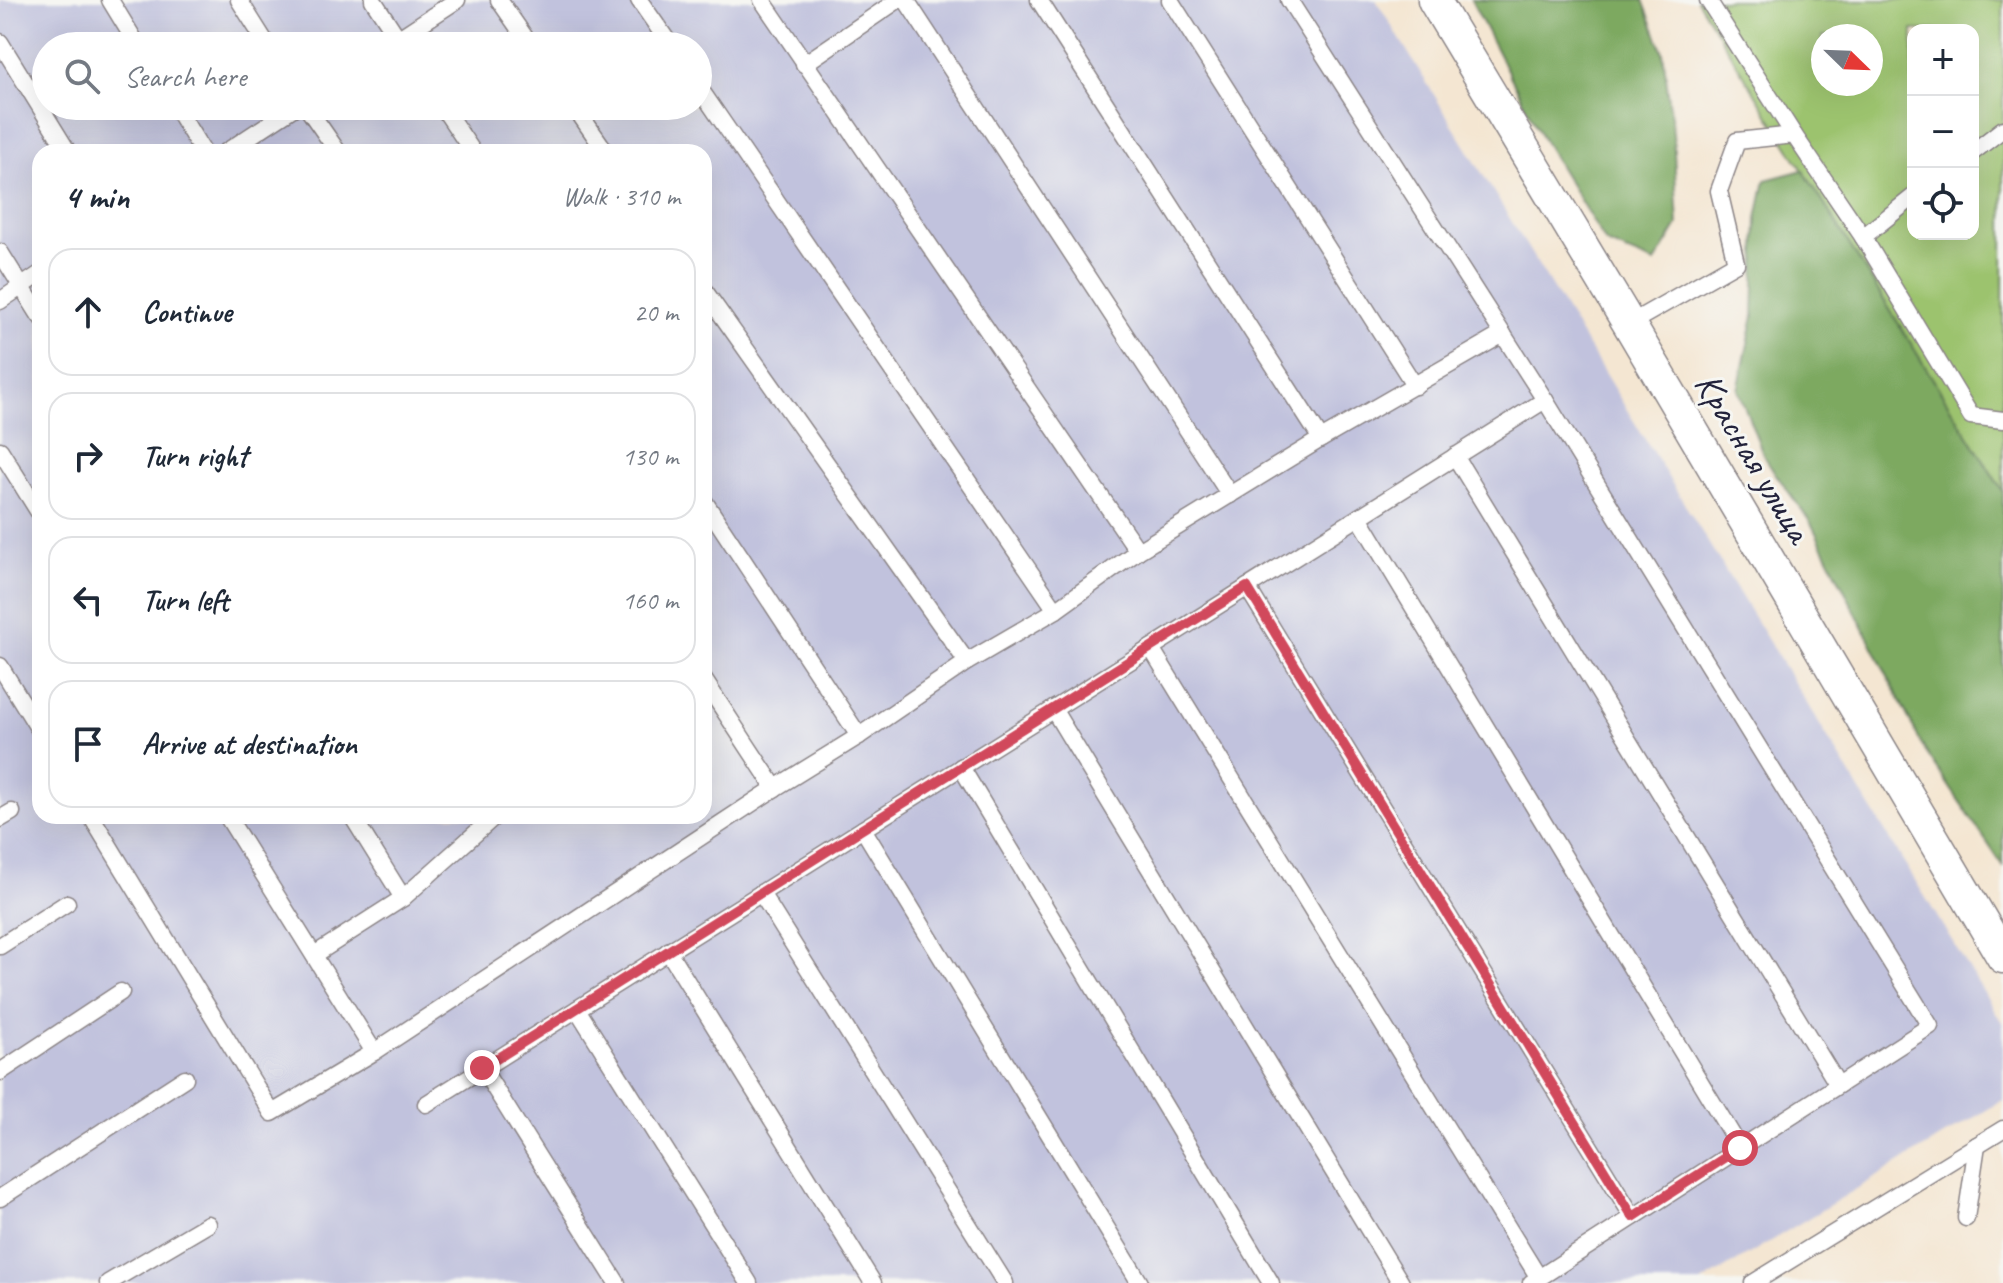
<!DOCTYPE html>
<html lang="en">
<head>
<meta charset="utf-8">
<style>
	body { margin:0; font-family:Caveat,sans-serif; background:#f2f2f3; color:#1f2937 }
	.controls { position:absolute; right:24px; top:24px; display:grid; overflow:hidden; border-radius:16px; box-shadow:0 8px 32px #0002 }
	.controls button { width:72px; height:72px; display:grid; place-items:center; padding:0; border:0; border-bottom:2px solid #e0e1e3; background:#fff; color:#1f2937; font:40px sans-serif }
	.compass { position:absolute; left:1811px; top:24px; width:72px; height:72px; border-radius:50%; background:#fff; box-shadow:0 8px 32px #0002; rotate:113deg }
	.stop { position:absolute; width:24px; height:24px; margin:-18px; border:6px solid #d1495b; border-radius:50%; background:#fff }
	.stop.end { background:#d1495b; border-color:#fff; box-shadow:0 2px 8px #0008 }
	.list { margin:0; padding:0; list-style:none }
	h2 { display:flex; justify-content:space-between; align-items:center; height:104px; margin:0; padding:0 32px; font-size:34px }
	h2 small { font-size:26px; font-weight:400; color:#747a83 }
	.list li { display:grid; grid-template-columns:52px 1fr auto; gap:24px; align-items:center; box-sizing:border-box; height:128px; margin:0 16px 16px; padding:0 16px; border:2px solid #e0e1e3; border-radius:24px }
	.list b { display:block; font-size:30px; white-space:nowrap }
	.list em { font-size:26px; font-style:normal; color:#747a83 }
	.icon { flex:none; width:44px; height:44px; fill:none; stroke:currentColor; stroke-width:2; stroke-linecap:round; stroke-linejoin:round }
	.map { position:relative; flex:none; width:2003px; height:1283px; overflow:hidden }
	.search { position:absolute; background:#fff; box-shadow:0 8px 32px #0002; left:32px; top:32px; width:680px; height:88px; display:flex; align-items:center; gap:20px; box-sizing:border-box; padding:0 28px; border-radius:44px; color:#747a83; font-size:30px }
	.panel { position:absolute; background:#fff; box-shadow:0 8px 32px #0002; left:32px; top:144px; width:680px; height:680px; border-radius:24px }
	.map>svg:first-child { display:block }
	.industrial { fill:#c1c2dd; fill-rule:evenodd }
	.green { fill:#9cc36e; stroke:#5f7254; stroke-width:2; fill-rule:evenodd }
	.forest { fill:#7da961; stroke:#50664e; stroke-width:2 }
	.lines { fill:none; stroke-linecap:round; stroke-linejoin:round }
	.service-casing { stroke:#8b8486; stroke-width:19 }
	.minor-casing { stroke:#8b8486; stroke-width:35 }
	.service { stroke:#fff; stroke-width:16 }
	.minor { stroke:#fff; stroke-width:32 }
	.route { stroke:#d1495b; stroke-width:10 }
	.labels { text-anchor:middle; stroke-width:6; stroke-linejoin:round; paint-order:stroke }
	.street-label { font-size:38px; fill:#22223b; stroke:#f6f6f2 }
</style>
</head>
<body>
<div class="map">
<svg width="2003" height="1283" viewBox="0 0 2003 1283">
	<rect width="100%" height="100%" fill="#f6f6f2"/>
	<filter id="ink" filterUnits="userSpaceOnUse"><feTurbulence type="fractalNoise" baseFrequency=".0125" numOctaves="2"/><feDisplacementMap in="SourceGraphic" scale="16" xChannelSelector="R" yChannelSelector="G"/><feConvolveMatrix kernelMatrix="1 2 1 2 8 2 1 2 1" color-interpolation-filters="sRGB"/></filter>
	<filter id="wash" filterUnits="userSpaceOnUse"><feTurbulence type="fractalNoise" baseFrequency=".006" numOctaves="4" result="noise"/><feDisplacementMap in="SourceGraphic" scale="32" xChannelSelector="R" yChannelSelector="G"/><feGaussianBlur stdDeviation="1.8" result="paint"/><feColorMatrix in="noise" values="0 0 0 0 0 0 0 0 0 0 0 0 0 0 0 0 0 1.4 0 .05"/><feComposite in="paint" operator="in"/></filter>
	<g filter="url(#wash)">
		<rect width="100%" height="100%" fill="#f4e6d2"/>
		<!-- industrial -->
		<path class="industrial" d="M 0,0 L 1376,0 L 2003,1024 L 2003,1100 L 1701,1283 L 0,1283 ZM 46,46 L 698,46 L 698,106 L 46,106 ZM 40,152 L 704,152 L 704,816 L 40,816 Z"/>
		<!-- green -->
		<path class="green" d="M 1697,0 L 2003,0 L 2003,492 ZM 1913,30 L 1973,30 L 1973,234 L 1913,234 ZM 1823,36 L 1871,36 L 1871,84 L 1823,84 Z"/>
		<!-- forest -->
		<g class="forest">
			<path d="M 1471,0 L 1643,0 L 1663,52 L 1673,133 L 1678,225 L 1655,263 L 1606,243 L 1541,136 Z"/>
			<path d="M 1803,170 L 2003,492 L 2003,866 L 1924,749 L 1811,523 L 1765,459 L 1738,390 L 1754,316 L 1757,218 L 1765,180 Z"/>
		</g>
	</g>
	<g filter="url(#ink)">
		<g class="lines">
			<defs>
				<g id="service">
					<path d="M 110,0 L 138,46"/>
					<path d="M 239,0 L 268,46"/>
					<path d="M 373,0 L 403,46"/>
					<path d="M 499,0 L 531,46"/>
					<path d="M 639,0 L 671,46"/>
					<path d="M 762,0 L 1138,551"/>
					<path d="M 906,0 L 1230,495"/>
					<path d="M 1039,0 L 1321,439"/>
					<path d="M 1170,0 L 1415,386"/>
					<path d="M 1289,0 L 1545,400 L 1930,1026 L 1531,1283"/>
					<path d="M 1708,0 L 1794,135"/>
					<path d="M 0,42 L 68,152"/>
					<path d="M 387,46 L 457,0"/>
					<path d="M 804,64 L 898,0"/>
					<path d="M 698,86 L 1056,610"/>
					<path d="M 175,106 L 203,152"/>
					<path d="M 306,106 L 338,152"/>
					<path d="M 442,106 L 473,152"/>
					<path d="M 574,106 L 606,152"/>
					<path d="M 226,152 L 296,106"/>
					<path d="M 1973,152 L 2003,129"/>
					<path d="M 1863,237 L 1971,416 L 2003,420"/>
					<path d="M 0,252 L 40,316"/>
					<path d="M 704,290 L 967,662"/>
					<path d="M 0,301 L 40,274"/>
					<path d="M 1629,324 L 1736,263 L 1719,191 L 1737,141 L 1794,135 L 1863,237 L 1913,197"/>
					<path d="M 0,450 L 40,514"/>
					<path d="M 1455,456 L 1838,1085"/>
					<path d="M 704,501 L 859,736"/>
					<path d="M 1359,517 L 1740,1148"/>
					<path d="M 1247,587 L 1633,1217"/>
					<path d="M 1151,648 L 1539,1278"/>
					<path d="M 0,666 L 40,731"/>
					<path d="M 704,680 L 775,788"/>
					<path d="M 1053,709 L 1401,1283"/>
					<path d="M 961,767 L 1271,1283"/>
					<path d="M 91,816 L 272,1113 L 374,1052 L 775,788 L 859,736 L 967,662 L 1056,610 L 1138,551 L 1321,439 L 1503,334"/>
					<path d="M 227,816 L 374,1052"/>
					<path d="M 352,816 L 403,898"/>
					<path d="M 0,819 L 12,812"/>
					<path d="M 863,829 L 1140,1283"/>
					<path d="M 761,893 L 1005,1283"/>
					<path d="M 0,946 L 67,903"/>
					<path d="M 668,951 L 873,1283"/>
					<path d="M 314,955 L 403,898 L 495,816"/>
					<path d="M 577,1009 L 749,1283"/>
					<path d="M 482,1068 L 617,1283"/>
					<path d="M 0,1072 L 121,992"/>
					<path d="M 426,1104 L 1545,400"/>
					<path d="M 0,1198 L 185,1078"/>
					<path d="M 1966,1218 L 1977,1145"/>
					<path d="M 108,1283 L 208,1224"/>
					<path d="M 1753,1283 L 2003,1129"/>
				</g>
				<path id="minor" d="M 1434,0 L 1629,324 L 2003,957"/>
			</defs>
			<!-- service casing -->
			<use href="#service" class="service-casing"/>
			<!-- minor casing -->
			<use href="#minor" class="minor-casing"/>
			<!-- service -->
			<use href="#service" class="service"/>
			<!-- minor -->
			<use href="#minor" class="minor"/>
		</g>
	</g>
	<g class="lines" filter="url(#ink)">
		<!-- route -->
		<path class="route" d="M 482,1068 L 1247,587 L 1633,1217 L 1740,1148"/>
	</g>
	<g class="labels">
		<!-- street labels -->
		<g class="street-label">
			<text transform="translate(1754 457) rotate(59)" y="13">Красная улица</text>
		</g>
	</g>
</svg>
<div class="controls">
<button>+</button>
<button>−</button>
<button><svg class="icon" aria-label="locate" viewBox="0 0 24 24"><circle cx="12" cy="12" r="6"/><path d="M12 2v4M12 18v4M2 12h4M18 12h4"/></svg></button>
</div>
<svg class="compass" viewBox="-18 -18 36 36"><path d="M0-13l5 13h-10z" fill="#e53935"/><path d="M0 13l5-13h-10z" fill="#747a83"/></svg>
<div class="stop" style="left:1740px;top:1148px"></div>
<div class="stop end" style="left:482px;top:1068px"></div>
<div class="search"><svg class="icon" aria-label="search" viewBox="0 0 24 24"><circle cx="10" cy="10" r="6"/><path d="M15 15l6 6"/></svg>Search here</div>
<section class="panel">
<h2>4 min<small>Walk · 310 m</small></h2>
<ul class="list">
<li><svg class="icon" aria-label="ahead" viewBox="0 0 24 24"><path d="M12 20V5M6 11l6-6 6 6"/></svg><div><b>Continue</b></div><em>20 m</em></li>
<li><svg class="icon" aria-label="right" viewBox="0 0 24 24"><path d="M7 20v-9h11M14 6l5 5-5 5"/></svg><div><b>Turn right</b></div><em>130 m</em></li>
<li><svg class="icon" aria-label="left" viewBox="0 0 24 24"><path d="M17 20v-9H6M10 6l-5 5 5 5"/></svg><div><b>Turn left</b></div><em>160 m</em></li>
<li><svg class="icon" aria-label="arrive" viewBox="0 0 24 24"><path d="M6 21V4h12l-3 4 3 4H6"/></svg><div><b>Arrive at destination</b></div></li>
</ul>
</section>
</div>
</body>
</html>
